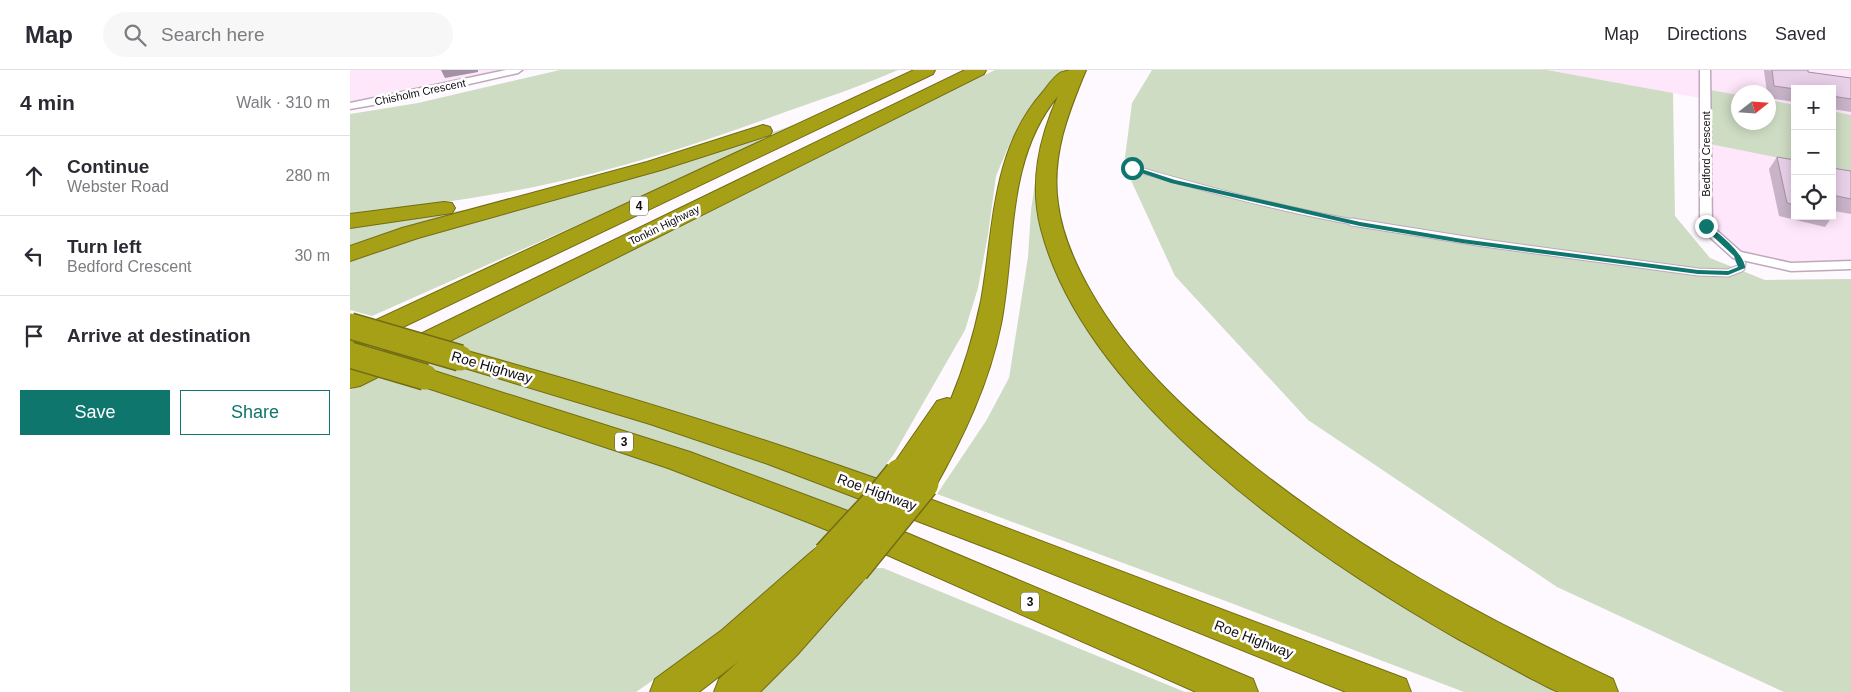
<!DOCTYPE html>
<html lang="en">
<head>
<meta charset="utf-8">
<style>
	body { margin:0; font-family:Arial,sans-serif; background:#f7f7f7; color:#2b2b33 }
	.controls { position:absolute; right:15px; top:15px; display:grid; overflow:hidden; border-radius:0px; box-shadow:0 2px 12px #0003 }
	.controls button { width:45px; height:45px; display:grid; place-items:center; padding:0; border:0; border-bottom:1px solid #e1e1e2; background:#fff; color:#2b2b33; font:25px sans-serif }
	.compass { position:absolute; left:1381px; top:15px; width:45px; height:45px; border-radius:50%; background:#fff; box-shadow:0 2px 12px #0003; rotate:73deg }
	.stop { position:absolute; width:15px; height:15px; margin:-11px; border:4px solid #0f766e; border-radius:50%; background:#fff }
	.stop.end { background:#0f766e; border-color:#fff; box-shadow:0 1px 5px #0008 }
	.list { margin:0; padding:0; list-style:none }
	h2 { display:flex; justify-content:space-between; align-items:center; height:65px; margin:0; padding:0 20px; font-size:21px }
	h2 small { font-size:16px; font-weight:400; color:#7c7c81 }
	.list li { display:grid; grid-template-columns:32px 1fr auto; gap:15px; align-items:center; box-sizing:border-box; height:80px; padding:0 20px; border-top:1px solid #e1e1e2 }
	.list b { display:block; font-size:19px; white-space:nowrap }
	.list p { margin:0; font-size:16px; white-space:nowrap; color:#7c7c81 }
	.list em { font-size:16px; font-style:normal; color:#7c7c81 }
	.actions { display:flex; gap:10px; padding:15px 20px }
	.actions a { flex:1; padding:11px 0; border:1px solid #0f766e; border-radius:0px; text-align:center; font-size:18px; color:#0f766e }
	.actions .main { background:#0f766e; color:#fff }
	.icon { flex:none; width:28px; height:28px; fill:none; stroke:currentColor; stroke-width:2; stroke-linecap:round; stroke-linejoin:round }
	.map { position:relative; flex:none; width:1501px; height:622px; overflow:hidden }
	header { display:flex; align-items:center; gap:30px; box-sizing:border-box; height:70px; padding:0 25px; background:#fff; border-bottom:1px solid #e1e1e2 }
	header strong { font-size:24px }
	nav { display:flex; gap:28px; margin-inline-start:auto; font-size:18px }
	.search { width:350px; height:45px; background:#f7f7f7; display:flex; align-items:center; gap:12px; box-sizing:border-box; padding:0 18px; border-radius:28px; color:#7c7c81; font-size:19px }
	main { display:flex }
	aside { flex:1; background:#fff }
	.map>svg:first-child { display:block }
	.built { fill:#fee6fb; fill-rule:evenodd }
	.green { fill:#cedcc3 }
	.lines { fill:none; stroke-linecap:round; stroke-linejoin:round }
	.lane-far1-casing { stroke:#bea9bc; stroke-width:7 }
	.lane-casing { stroke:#bea9bc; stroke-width:9 }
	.street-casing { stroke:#bea9bc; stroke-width:3 }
	.highway-casing { stroke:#726c14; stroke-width:2 }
	.lane-far1 { stroke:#fff; stroke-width:5 }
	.lane { stroke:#fff; stroke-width:7 }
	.street { fill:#fff; fill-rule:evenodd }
	.highway { fill:#a6a016; fill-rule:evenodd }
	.highway-bridge-far1-casing { stroke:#726c14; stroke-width:28; stroke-linecap:butt }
	.highway-bridge-casing { stroke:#726c14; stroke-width:36; stroke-linecap:butt }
	.highway-bridge-far1 { stroke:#a6a016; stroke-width:25 }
	.highway-bridge { stroke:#a6a016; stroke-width:33 }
	.wall { fill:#c8b3c8 }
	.shaded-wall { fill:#a292a3 }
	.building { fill:#e8d0e9; stroke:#a292a3 }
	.route { fill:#0f766e }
	.labels { text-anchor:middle; stroke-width:5; stroke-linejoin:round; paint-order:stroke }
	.far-street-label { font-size:11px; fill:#110a10; stroke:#fff }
	.shield { fill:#fff; stroke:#585458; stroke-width:1 }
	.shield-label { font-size:12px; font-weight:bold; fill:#110a10 }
	.street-label { font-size:14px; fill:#110a10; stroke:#fff }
</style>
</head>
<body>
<header>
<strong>Map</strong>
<div class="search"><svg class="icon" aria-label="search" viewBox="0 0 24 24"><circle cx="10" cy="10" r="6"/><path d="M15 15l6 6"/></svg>Search here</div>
<nav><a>Map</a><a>Directions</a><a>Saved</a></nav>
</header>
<main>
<aside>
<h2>4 min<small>Walk · 310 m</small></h2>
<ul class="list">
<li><svg class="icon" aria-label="ahead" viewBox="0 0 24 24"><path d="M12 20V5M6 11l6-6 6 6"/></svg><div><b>Continue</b><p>Webster Road</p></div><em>280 m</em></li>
<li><svg class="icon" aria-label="left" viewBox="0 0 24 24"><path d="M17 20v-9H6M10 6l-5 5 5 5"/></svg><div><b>Turn left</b><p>Bedford Crescent</p></div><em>30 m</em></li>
<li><svg class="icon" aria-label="arrive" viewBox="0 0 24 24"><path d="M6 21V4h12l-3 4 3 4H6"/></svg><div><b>Arrive at destination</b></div></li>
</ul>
<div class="actions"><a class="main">Save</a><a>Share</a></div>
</aside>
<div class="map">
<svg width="1501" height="622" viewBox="0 0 1501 622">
	<rect width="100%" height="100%" fill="#fef9fe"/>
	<!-- built -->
	<g class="built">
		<path d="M 0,0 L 179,0 L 66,27 L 0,38 Z"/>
		<path d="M 1197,0 L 1501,0 L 1501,195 L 1441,197 L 1387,185 L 1356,157 L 1355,29 ZM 1445,19 L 1482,19 L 1482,146 L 1445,146 ZM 1388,22 L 1418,22 L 1418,52 L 1388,52 Z"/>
	</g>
	<!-- green -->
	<g class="green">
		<path d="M 210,0 L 548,0 C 512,16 475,28 438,41 C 355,72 271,99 184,117 C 123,129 61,137 0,145 L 0,44 L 68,33 Z"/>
		<path d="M 645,0 L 713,0 L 682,34 L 660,73 L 646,106 L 638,165 L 628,218 L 615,260 L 544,384 L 505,435 L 453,489 L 354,575 L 286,622 L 0,622 L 0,320 Z"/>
		<path d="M 802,0 L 1197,0 L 1323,23 L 1325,146 L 1360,188 L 1415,210 L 1501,209 L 1501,622 L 1434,622 L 1207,517 L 958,350 L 825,206 L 774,95 L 782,33 Z"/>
		<path d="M 1355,19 L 1388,25 L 1388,52 L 1418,52 L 1419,30 L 1445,35 L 1445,91 L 1350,72 Z"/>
		<path d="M 484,41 L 22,246 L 0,240 L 0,189 L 48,172 L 403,69 Z"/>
		<path d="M 1482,41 L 1501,45 L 1501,101 L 1482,98 Z"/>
		<path d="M 685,113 L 694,113 L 726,225 L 865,386 L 1232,622 L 1114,622 L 881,533 L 587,424 L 636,351 L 659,308 L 678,187 L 681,140 Z"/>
		<path d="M 121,139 L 0,179 L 0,157 Z"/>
		<path d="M 503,498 L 533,498 L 835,622 L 383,622 Z"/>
	</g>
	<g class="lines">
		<defs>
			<path id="lane-far1" d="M 783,98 C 858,120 933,140 1009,153"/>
			<path id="lane" d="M 1002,152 L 1134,173 L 1348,202 L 1378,203 L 1391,198 L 1392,194 L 1387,185"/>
			<g id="street">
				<path d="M 156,0 L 172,0 L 168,3 L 40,32 L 0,39 L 0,33 Z"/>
				<path d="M 1350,0 L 1360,0 L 1362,156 L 1391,182 L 1441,193 L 1501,191 L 1501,199 L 1441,201 L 1383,188 L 1352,160 L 1350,157 Z"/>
			</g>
			<g id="highway">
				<path d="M 564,0 L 585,0 L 583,4 L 9,278 L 0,280 L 0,262 Z"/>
				<path d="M 615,0 L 636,0 L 634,4 L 10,316 L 0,318 L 0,298 Z"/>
				<path d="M 720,0 L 736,0 C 718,43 701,86 708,134 C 712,165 725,194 741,222 C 778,287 833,339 891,386 C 1004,478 1131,547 1263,609 L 1268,622 C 1254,622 1221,622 1209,622 C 1200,619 1189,612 1180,608 C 1156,595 1132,582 1108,569 C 962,486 735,330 691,159 C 679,113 689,69 708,26 C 655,89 666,178 651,254 C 639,314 613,368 583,421 L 572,425 L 564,423 L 1056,609 L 1061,622 L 996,622 L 648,482 L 418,394 L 300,354 L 101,294 L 97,288 L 101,282 L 110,279 C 262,321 413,367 561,421 L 557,415 L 551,417 L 540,413 L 536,405 L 587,331 L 597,328 L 601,329 C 614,298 624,264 631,231 C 644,159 641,81 692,23 C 697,17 703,7 710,3 C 713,1 718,1 720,0 Z"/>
				<path d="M 413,55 L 420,57 L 422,61 L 420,65 L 311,100 L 68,168 L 0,191 L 0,176 L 52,158 L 297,92 Z"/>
				<path d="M 94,132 L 102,133 L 105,138 L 102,143 L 0,158 L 0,144 Z"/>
				<path d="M 75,298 L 340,382 L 482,435 L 559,464 L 903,609 L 908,622 L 846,622 L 535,484 L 460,453 L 318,398 L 65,314 L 61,307 L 65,300 Z"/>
				<path d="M 479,473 L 491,477 L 495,486 L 503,484 L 515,488 L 520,498 L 515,508 L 447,585 L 410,622 L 364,622 L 369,609 L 389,591 L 349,622 L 300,622 L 305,609 L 372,560 L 467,477 Z"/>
			</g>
		</defs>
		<!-- lane-far1 casing -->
		<use href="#lane-far1" class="lane-far1-casing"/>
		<!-- lane casing -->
		<use href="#lane" class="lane-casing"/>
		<!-- street casing -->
		<use href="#street" class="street-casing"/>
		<!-- highway casing -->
		<use href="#highway" class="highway-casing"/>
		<!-- lane-far1 -->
		<use href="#lane-far1" class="lane-far1"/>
		<!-- lane -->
		<use href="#lane" class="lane"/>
		<!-- street -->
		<use href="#street" class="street"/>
		<!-- highway -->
		<use href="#highway" class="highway"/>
		<defs>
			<g id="highway-bridge-far1">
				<path d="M 0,256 L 110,288"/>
				<path d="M 0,285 L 75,307"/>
			</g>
			<g id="highway-bridge">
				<path d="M 479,487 L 527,435 L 551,405"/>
				<path d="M 503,498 L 572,413"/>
			</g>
		</defs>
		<!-- highway-bridge-far1 casing -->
		<use href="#highway-bridge-far1" class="highway-bridge-far1-casing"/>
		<!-- highway-bridge casing -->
		<use href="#highway-bridge" class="highway-bridge-casing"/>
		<!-- highway-bridge-far1 -->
		<use href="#highway-bridge-far1" class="highway-bridge-far1"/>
		<!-- highway-bridge -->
		<use href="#highway-bridge" class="highway-bridge"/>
	</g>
	<!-- wall -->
	<g class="wall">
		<path d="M 1414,0 L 1458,2 L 1501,8 L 1501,42 L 1482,39 L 1482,19 L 1445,19 L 1445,32 L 1418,28 L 1418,22 L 1417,22 L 1414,1 Z"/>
		<path d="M 1427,87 L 1445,90 L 1445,146 L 1482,146 L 1482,98 L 1501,101 L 1501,144 L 1484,141 L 1484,144 L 1475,157 L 1429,146 L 1419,99 Z"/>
	</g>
	<!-- shaded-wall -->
	<path class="shaded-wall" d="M 91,0 L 128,0 L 128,2 L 95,8 Z"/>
	<!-- building -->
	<g class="building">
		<path d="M 1422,0 L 1458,0 L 1458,2 L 1501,8 L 1501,29 L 1482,26 L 1482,19 L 1445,19 L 1424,16 Z"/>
		<path d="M 1427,87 L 1445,90 L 1445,135 L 1437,133 Z"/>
		<path d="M 1482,98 L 1501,101 L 1501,129 L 1482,125 Z"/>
		<path d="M 1482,130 L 1484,144 L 1482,143 Z"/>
	</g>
	<!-- route -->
	<path class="route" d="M 782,96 L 825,110 L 1010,152 L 1112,169 L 1348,200 L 1378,201 L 1388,197 L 1384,186 L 1354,158 L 1354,155 L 1356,155 C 1367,160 1396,186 1395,198 L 1378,205 L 1348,204 L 1112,173 L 1010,156 L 821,113 L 780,99 Z"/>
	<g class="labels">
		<!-- far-street labels -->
		<g class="far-street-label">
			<text transform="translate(70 22) rotate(-12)" y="4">Chisholm Crescent</text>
			<text transform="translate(1356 84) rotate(-90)" y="4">Bedford Crescent</text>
			<text transform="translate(314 155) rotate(-26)" y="4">Tonkin Highway</text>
		</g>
		<!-- shield labels -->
		<g class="shield">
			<rect x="280" y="126.5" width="18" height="19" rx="4"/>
			<rect x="265" y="362.5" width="18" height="19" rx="4"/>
			<rect x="671" y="522.5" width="18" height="19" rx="4"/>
		</g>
		<g class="shield-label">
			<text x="289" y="140">4</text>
			<text x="274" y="376">3</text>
			<text x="680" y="536">3</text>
		</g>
		<!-- street labels -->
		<g class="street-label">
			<text transform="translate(142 297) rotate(16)" y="5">Roe Highway</text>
			<text transform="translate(527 422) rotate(20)" y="5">Roe Highway</text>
			<text transform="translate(904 569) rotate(21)" y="5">Roe Highway</text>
		</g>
	</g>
</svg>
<div class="controls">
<button>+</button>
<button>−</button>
<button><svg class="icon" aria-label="locate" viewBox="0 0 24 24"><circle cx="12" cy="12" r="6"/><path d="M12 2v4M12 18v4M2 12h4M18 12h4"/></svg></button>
</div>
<svg class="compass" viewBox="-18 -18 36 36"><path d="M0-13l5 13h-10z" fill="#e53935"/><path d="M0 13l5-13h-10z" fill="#7c7c81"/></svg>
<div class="stop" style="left:782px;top:98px"></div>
<div class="stop end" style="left:1356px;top:156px"></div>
</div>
</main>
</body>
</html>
